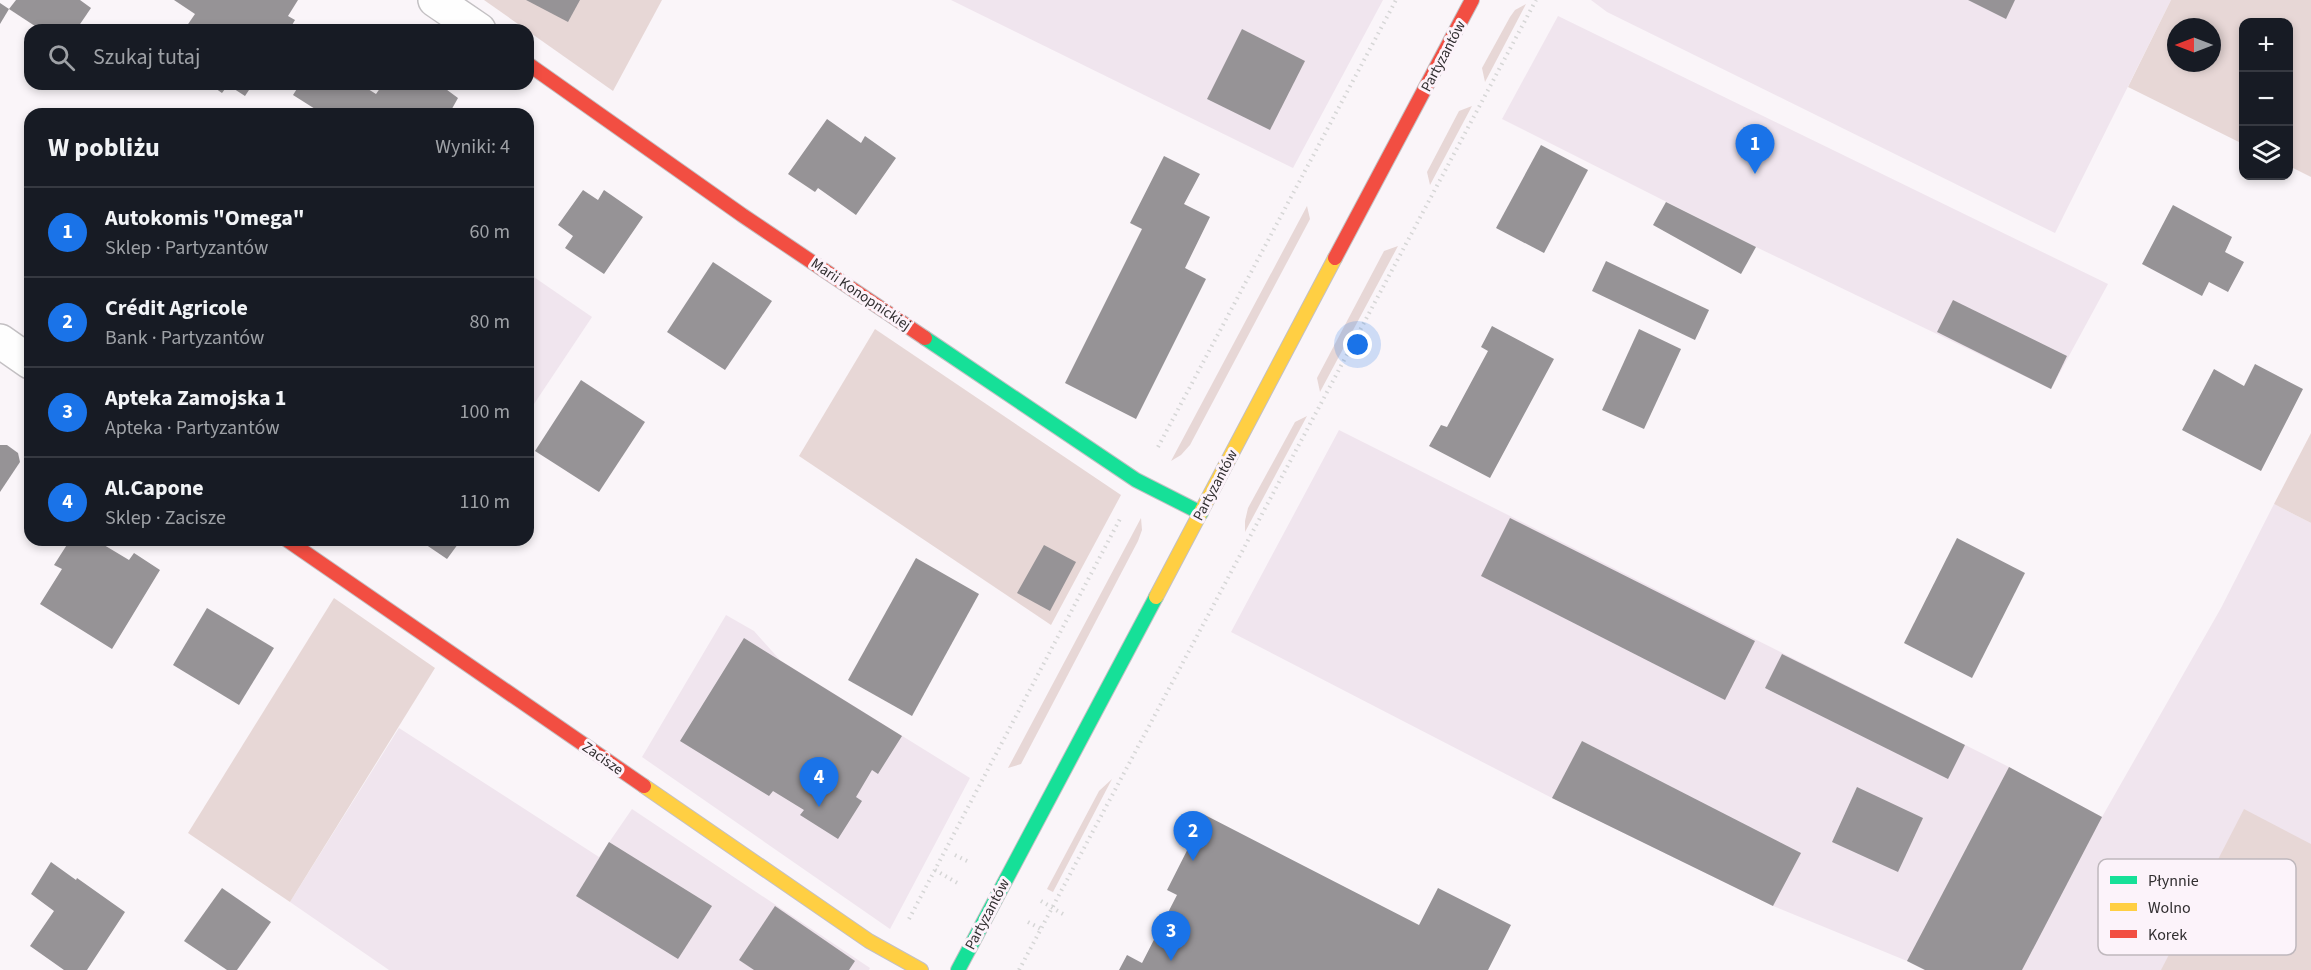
<!DOCTYPE html>
<html lang="pl">
<head>
<meta charset="utf-8">
<style>
	body { margin:0; font-family:"Source Sans 3",sans-serif; background:#20242c; color:#f1f3f6 }
	.controls { position:absolute; right:18px; top:18px; display:grid; overflow:hidden; border-radius:12px; box-shadow:0 3px 9px #0003 }
	.controls button { width:54px; height:54px; display:grid; place-items:center; padding:0; border:0; border-bottom:2px solid #363941; background:#171b24; color:#f1f3f6; font:30px sans-serif }
	.compass { position:absolute; left:2167px; top:18px; width:54px; height:54px; border-radius:50%; background:#171b24; box-shadow:0 3px 9px #0003; rotate:270deg }
	.you { position:absolute; left:1358px; top:345px; width:21px; height:21px; margin:-15px; border:4px solid #fff; border-radius:50%; background:#1a73e8; box-shadow:0 0 0 9px #1a73e833 }
	.badge { display:grid; place-items:center; width:39px; height:39px; border-radius:50%; background:#1a73e8; color:#fff; font-size:20px; font-weight:700 }
	.pin { position:absolute; translate:-50% -50px; filter:drop-shadow(0 2px 3px #0008) }
	.pin::after { content:''; position:absolute; top:32px; width:21px; height:18px; background:inherit; clip-path:polygon(0 0,100% 0,50% 100%) }
	.list { margin:0; padding:0; list-style:none }
	h2 { display:flex; justify-content:space-between; align-items:center; height:78px; margin:0; padding:0 24px; font-size:26px }
	h2 small { font-size:20px; font-weight:400; color:#9ea1a6 }
	.list li { display:grid; grid-template-columns:39px 1fr auto; gap:18px; align-items:center; box-sizing:border-box; height:90px; padding:0 24px; border-top:2px solid #363941 }
	.list b { display:block; font-size:22px; white-space:nowrap }
	.list p { margin:0; font-size:20px; white-space:nowrap; color:#9ea1a6 }
	.list em { font-size:20px; font-style:normal; color:#9ea1a6 }
	.icon { flex:none; width:33px; height:33px; fill:none; stroke:currentColor; stroke-width:2; stroke-linecap:round; stroke-linejoin:round }
	.map { position:relative; flex:none; width:2311px; height:970px; overflow:hidden }
	.search { position:absolute; background:#171b24; box-shadow:0 3px 9px #0003; left:24px; top:24px; width:510px; height:66px; display:flex; align-items:center; gap:15px; box-sizing:border-box; padding:0 21px; border-radius:18px; color:#9ea1a6; font-size:22px }
	.panel { position:absolute; background:#171b24; box-shadow:0 3px 9px #0003; left:24px; top:108px; width:510px; height:438px; border-radius:18px }
	.map>svg:first-child { display:block }
	.built { fill:#f0e5ee }
	.green { fill:#e7d7d6; fill-rule:evenodd }
	.building { fill:#969396 }
	.lines { fill:none; stroke-linecap:round; stroke-linejoin:round }
	.street-casing { stroke:#c3c0c3; stroke-width:36 }
	.fast-casing { stroke:#c3c0c3; stroke-width:16 }
	.slow-casing { stroke:#c3c0c3; stroke-width:16 }
	.jam-casing { stroke:#c3c0c3; stroke-width:16 }
	.path { stroke:#d6d6d6; stroke-width:4; stroke-dasharray:1.5 4.5; stroke-linecap:butt }
	.street { stroke:#fefefe; stroke-width:33 }
	.fast { stroke:#16e098; stroke-width:14 }
	.slow { stroke:#ffcf43; stroke-width:14 }
	.jam { stroke:#f24e42; stroke-width:14 }
	.labels { text-anchor:middle; stroke-width:6; stroke-linejoin:round; paint-order:stroke }
	.street-label { font-size:15px; fill:#312e30; stroke:#fcf3fa }
	.key { fill:#fcf3fa; stroke:#bfb8bd; stroke-width:1.5 }
	.key-label { font-size:16px; fill:#312e30 }
</style>
</head>
<body>
<div class="map">
<svg width="2311" height="970" viewBox="0 0 2311 970">
	<rect width="100%" height="100%" fill="#faf5f9"/>
	<!-- built -->
	<g class="built">
		<path d="M 951,0 L 1383,0 L 1293,168 Z"/>
		<path d="M 1591,0 L 2171,0 L 2055,233 L 1607,12 Z"/>
		<path d="M 1558,16 L 2108,284 L 2051,389 L 1756,247 L 1502,119 Z"/>
		<path d="M 528,273 L 592,317 L 528,413 Z"/>
		<path d="M 1339,430 L 2009,767 L 2102,817 L 2221,608 L 2274,504 L 2311,523 L 2311,970 L 1925,970 L 1907,961 L 1773,906 L 1552,798 L 1231,632 Z"/>
		<path d="M 726,615 L 754,631 L 780,660 L 970,778 L 890,929 L 642,757 Z"/>
		<path d="M 399,728 L 599,857 L 632,809 L 870,968 L 869,970 L 389,970 L 290,902 Z"/>
	</g>
	<!-- green -->
	<g class="green">
		<path d="M 484,0 L 662,0 L 613,91 Z"/>
		<path d="M 2171,0 L 2311,0 L 2311,177 L 2289,166 L 2288,22 L 2244,22 L 2243,144 L 2128,87 ZM 2176,27 L 2212,27 L 2212,63 L 2176,63 Z"/>
		<path d="M 1526,4 L 1485,82 L 1482,68 L 1510,17 L 1515,10 Z"/>
		<path d="M 1472,106 L 1430,185 L 1427,172 L 1459,111 Z"/>
		<path d="M 1307,206 L 1310,219 L 1190,445 L 1181,455 L 1171,461 Z"/>
		<path d="M 1398,246 L 1320,392 L 1317,378 L 1384,251 Z"/>
		<path d="M 875,329 L 1121,495 L 1051,625 L 799,456 Z"/>
		<path d="M 1307,416 L 1245,532 L 1245,521 L 1248,508 L 1295,422 Z"/>
		<path d="M 2311,433 L 2311,523 L 2274,504 Z"/>
		<path d="M 1141,518 L 1142,530 L 1138,541 L 1021,764 L 1008,768 Z"/>
		<path d="M 334,598 L 435,668 L 290,902 L 188,833 Z"/>
		<path d="M 1112,779 L 1053,892 L 1047,889 L 1099,791 Z"/>
		<path d="M 2244,809 L 2311,844 L 2311,970 L 2161,970 Z"/>
	</g>
	<!-- building -->
	<g class="building">
		<path d="M 16,0 L 80,0 L 91,8 L 76,30 L 41,30 L 9,9 Z"/>
		<path d="M 174,0 L 298,0 L 288,16 L 295,20 L 289,30 L 184,30 L 195,14 Z"/>
		<path d="M 526,0 L 580,0 L 568,22 Z"/>
		<path d="M 1968,0 L 2015,0 L 2006,19 Z"/>
		<path d="M 0,3 L 9,9 L 0,24 Z"/>
		<path d="M 1242,29 L 1305,61 L 1270,130 L 1207,99 Z"/>
		<path d="M 209,84 L 253,84 L 245,96 L 228,85 L 222,93 Z"/>
		<path d="M 300,84 L 360,84 L 376,94 L 383,84 L 439,84 L 458,98 L 449,114 L 433,114 L 426,109 L 423,114 L 323,114 L 293,95 Z"/>
		<path d="M 827,119 L 861,143 L 865,136 L 896,158 L 856,215 L 818,188 L 815,192 L 788,174 Z"/>
		<path d="M 1541,145 L 1588,170 L 1544,253 L 1496,228 Z"/>
		<path d="M 1164,156 L 1200,174 L 1184,204 L 1210,217 L 1185,268 L 1206,279 L 1136,419 L 1065,383 L 1142,229 L 1130,223 Z"/>
		<path d="M 583,190 L 598,200 L 604,190 L 643,217 L 604,274 L 565,248 L 573,236 L 558,225 Z"/>
		<path d="M 1666,202 L 1756,247 L 1741,274 L 1653,225 Z"/>
		<path d="M 2173,205 L 2232,237 L 2225,252 L 2244,262 L 2228,292 L 2209,282 L 2202,296 L 2142,264 Z"/>
		<path d="M 1606,261 L 1709,310 L 1695,340 L 1592,291 Z"/>
		<path d="M 713,262 L 772,301 L 725,370 L 667,332 Z"/>
		<path d="M 1953,300 L 2067,356 L 2051,389 L 1937,332 Z"/>
		<path d="M 1492,326 L 1554,359 L 1490,478 L 1429,446 L 1441,425 L 1447,427 L 1488,351 L 1481,347 Z"/>
		<path d="M 1639,329 L 1681,349 L 1644,429 L 1602,410 Z"/>
		<path d="M 2255,364 L 2303,389 L 2261,471 L 2182,430 L 2214,369 L 2244,386 Z"/>
		<path d="M 581,380 L 645,422 L 599,492 L 535,451 Z"/>
		<path d="M 0,445 L 7,445 L 18,453 L 20,462 L 0,492 Z"/>
		<path d="M 1510,518 L 1755,641 L 1725,700 L 1481,576 Z"/>
		<path d="M 1957,538 L 2025,573 L 1972,678 L 1904,643 Z"/>
		<path d="M 70,540 L 106,540 L 104,545 L 129,560 L 134,553 L 160,570 L 112,649 L 40,604 L 62,569 L 54,565 Z"/>
		<path d="M 419,540 L 461,540 L 447,559 Z"/>
		<path d="M 1044,545 L 1076,562 L 1050,611 L 1017,593 Z"/>
		<path d="M 916,558 L 979,594 L 912,716 L 848,680 Z"/>
		<path d="M 207,608 L 274,648 L 239,705 L 173,665 Z"/>
		<path d="M 744,638 L 902,736 L 878,774 L 872,770 L 856,797 L 862,801 L 838,839 L 800,815 L 804,810 L 773,791 L 769,796 L 680,741 Z"/>
		<path d="M 1782,654 L 1965,745 L 1948,779 L 1765,688 Z"/>
		<path d="M 1582,741 L 1801,853 L 1773,906 L 1552,798 Z"/>
		<path d="M 2009,767 L 2102,817 L 2022,970 L 1925,970 L 1907,961 Z"/>
		<path d="M 1857,787 L 1923,818 L 1898,872 L 1832,842 Z"/>
		<path d="M 1205,815 L 1419,925 L 1438,888 L 1511,925 L 1488,970 L 1119,970 L 1127,955 L 1142,963 L 1177,895 L 1167,890 Z"/>
		<path d="M 609,842 L 712,906 L 678,959 L 576,896 Z"/>
		<path d="M 51,862 L 76,880 L 77,878 L 125,912 L 87,970 L 64,970 L 30,946 L 54,911 L 31,894 Z"/>
		<path d="M 222,888 L 271,922 L 237,970 L 227,970 L 184,941 Z"/>
		<path d="M 775,906 L 855,961 L 849,970 L 754,970 L 739,960 Z"/>
	</g>
	<g class="lines">
		<defs>
			<g id="street">
				<path d="M 435,0 L 479,30"/>
				<path d="M 0,341 L 30,362"/>
			</g>
			<g id="fast">
				<path d="M 925,338 L 1136,480 L 1201,513"/>
				<path d="M 958,970 L 1156,597"/>
			</g>
			<g id="slow">
				<path d="M 1156,597 L 1335,258"/>
				<path d="M 644,786 L 869,941 L 921,970"/>
			</g>
			<g id="jam">
				<path d="M 528,64 L 742,215 L 925,338"/>
				<path d="M 1335,258 L 1472,0"/>
				<path d="M 287,540 L 644,786"/>
			</g>
		</defs>
		<!-- street casing -->
		<use href="#street" class="street-casing"/>
		<!-- fast casing -->
		<use href="#fast" class="fast-casing"/>
		<!-- slow casing -->
		<use href="#slow" class="slow-casing"/>
		<!-- jam casing -->
		<use href="#jam" class="jam-casing"/>
		<!-- path -->
		<g class="path">
			<path d="M 1158,447 L 1396,0"/>
			<path d="M 955,855 L 969,862"/>
			<path d="M 935,870 L 959,884"/>
			<path d="M 1041,901 L 1063,914"/>
			<path d="M 909,919 L 1121,517"/>
			<path d="M 1028,922 L 1041,929"/>
			<path d="M 1019,970 L 1536,0"/>
		</g>
		<!-- street -->
		<use href="#street" class="street"/>
		<!-- fast -->
		<use href="#fast" class="fast"/>
		<!-- slow -->
		<use href="#slow" class="slow"/>
		<!-- jam -->
		<use href="#jam" class="jam"/>
	</g>
	<g class="labels">
		<!-- street labels -->
		<g class="street-label">
			<text transform="translate(1443 56) rotate(-62)" y="5">Partyzantów</text>
			<text transform="translate(861 294) rotate(34)" y="5">Marii Konopnickiej</text>
			<text transform="translate(1215 485) rotate(-62)" y="5">Partyzantów</text>
			<text transform="translate(603 758) rotate(35)" y="5">Zacisze</text>
			<text transform="translate(987 914) rotate(-62)" y="5">Partyzantów</text>
		</g>
	</g>
	<!-- legend -->
	<rect x="2098" y="859" width="198" height="96" rx="9" class="key"/>
	<rect x="2110" y="876" width="27" height="8" fill="#16e098"/>
	<rect x="2110" y="903" width="27" height="8" fill="#ffcf43"/>
	<rect x="2110" y="930" width="27" height="8" fill="#f24e42"/>
	<g class="key-label">
		<text x="2148" y="886">Płynnie</text>
		<text x="2148" y="913">Wolno</text>
		<text x="2148" y="940">Korek</text>
	</g>
</svg>
<div class="controls">
<button>+</button>
<button>−</button>
<button><svg class="icon" aria-label="layers" viewBox="0 0 24 24"><path d="M12 4l9 5-9 5-9-5zM3 14l9 5 9-5"/></svg></button>
</div>
<svg class="compass" viewBox="-18 -18 36 36"><path d="M0-13l5 13h-10z" fill="#e53935"/><path d="M0 13l5-13h-10z" fill="#9ea1a6"/></svg>
<div class="you"></div>
<div class="pin badge" style="left:1755px;top:174px">1</div>
<div class="pin badge" style="left:1193px;top:861px">2</div>
<div class="pin badge" style="left:1171px;top:961px">3</div>
<div class="pin badge" style="left:819px;top:807px">4</div>
<div class="search"><svg class="icon" aria-label="search" viewBox="0 0 24 24"><circle cx="10" cy="10" r="6"/><path d="M15 15l6 6"/></svg>Szukaj tutaj</div>
<section class="panel">
<h2>W pobliżu<small>Wyniki: 4</small></h2>
<ul class="list">
<li><span class="badge">1</span><div><b>Autokomis &quot;Omega&quot;</b><p>Sklep · Partyzantów</p></div><em>60 m</em></li>
<li><span class="badge">2</span><div><b>Crédit Agricole</b><p>Bank · Partyzantów</p></div><em>80 m</em></li>
<li><span class="badge">3</span><div><b>Apteka Zamojska 1</b><p>Apteka · Partyzantów</p></div><em>100 m</em></li>
<li><span class="badge">4</span><div><b>Al.Capone</b><p>Sklep · Zacisze</p></div><em>110 m</em></li>
</ul>
</section>
</div>
</body>
</html>
